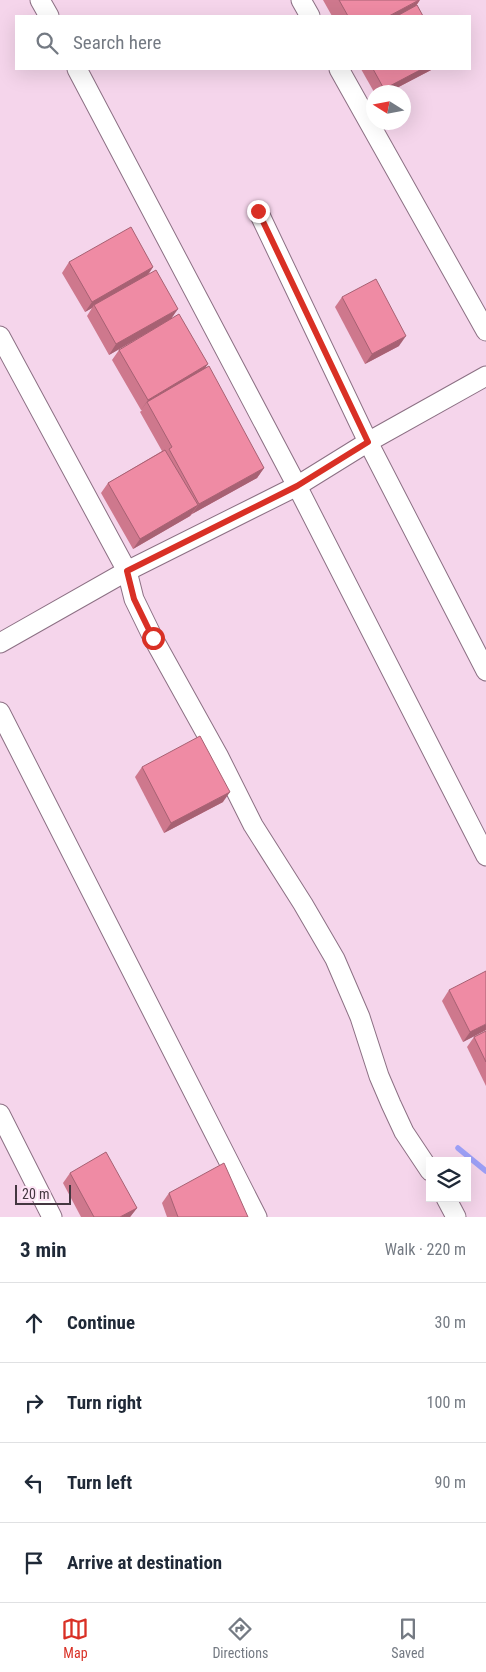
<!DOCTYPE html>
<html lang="en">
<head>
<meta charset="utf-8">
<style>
	body { margin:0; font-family:"Roboto Condensed",sans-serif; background:#f6f6f7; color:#1f2937 }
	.controls { position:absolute; right:15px; bottom:15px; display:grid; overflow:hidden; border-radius:0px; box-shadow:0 5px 20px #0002 }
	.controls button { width:45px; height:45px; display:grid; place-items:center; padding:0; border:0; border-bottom:1px solid #e0e1e3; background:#fff; color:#1f2937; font:25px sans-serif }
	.compass { position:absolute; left:366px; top:85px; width:45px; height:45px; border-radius:50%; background:#fff; box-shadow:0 5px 20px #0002; rotate:281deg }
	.scale { position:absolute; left:15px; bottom:12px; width:56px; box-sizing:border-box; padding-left:5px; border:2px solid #443740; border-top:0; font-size:14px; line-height:18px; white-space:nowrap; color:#443740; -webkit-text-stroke:4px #fee4f6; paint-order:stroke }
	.stop { position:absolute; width:15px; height:15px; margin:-11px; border:4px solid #d93025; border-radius:50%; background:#fff }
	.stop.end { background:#d93025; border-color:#fff; box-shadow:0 1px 5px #0008 }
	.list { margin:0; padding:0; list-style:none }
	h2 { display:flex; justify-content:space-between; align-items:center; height:65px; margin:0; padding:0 20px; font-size:21px }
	h2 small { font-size:16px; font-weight:400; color:#747a83 }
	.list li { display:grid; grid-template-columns:32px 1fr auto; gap:15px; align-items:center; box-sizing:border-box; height:80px; padding:0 20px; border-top:1px solid #e0e1e3 }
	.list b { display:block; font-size:19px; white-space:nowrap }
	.list em { font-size:16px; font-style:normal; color:#747a83 }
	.icon { flex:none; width:28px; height:28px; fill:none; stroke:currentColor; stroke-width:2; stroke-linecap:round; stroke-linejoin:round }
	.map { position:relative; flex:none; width:486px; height:1217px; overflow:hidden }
	.search { position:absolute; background:#fff; box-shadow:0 5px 20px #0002; left:15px; right:15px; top:15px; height:55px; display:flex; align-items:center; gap:12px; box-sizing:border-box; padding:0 18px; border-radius:0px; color:#747a83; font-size:19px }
	.sheet { height:385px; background:#fff }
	nav { display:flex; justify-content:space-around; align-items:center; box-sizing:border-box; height:70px; border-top:1px solid #e0e1e3; background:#fff; font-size:14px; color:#747a83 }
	nav a { display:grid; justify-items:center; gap:2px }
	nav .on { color:#d93025 }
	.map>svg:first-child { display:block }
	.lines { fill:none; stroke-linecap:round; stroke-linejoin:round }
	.stream { stroke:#9da0f7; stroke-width:5.5 }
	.minor-casing { stroke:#8c7084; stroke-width:21 }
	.minor { stroke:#fff; stroke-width:19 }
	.wall { fill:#ce788d }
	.shaded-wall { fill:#a76173 }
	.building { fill:#ef8ba4; stroke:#a76173 }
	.route { stroke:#d93025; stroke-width:6 }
</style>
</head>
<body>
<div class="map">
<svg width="486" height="1217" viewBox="0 0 486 1217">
	<rect width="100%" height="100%" fill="#f5d5eb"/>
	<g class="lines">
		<!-- stream -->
		<path class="stream" d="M 458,1148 L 486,1171"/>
		<defs>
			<g id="minor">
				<path d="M 40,0 L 49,16"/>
				<path d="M 301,0 L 310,16"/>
				<path d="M 77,69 L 297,486 L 486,856"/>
				<path d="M 339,69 L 486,331"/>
				<path d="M 258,211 L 368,442 L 486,671"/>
				<path d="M 0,336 L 127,571 L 134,599 L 153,638 L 218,755 L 253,825 L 303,904 L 335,959 L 360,1017 L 379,1076 L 391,1104 L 404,1132 L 430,1171"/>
				<path d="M 0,643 L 127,571 L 297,486 L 368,442 L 486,376"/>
				<path d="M 0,712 L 257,1217"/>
				<path d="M 0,1114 L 52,1217"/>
				<path d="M 446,1198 L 456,1217"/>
			</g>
		</defs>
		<!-- minor casing -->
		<use href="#minor" class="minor-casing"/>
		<!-- minor -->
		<use href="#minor" class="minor"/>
	</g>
	<!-- wall -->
	<g class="wall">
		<path d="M 323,0 L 420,0 L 416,6 L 423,16 L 332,16 Z"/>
		<path d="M 361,69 L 433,69 L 389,92 L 374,92 Z"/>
		<path d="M 69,262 L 153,267 L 148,275 L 171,319 L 206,368 L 264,468 L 257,478 L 192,514 L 190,516 L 133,549 L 101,493 L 108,483 L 162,451 L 140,412 L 142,410 L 141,410 L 112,360 L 119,350 L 151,331 L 109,355 L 87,316 L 92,308 L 85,312 L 62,273 Z"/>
		<path d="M 342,297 L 399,346 L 365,364 L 335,307 Z"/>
		<path d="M 142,767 L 223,802 L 164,833 L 135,777 Z"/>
		<path d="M 449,990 L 486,1030 L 463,1042 L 442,1001 Z"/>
		<path d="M 486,1031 L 486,1086 L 467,1047 L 474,1037 Z"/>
		<path d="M 70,1173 L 137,1208 L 130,1217 L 81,1217 L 63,1183 Z"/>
		<path d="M 169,1193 L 248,1217 L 167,1217 L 162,1203 Z"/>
	</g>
	<!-- shaded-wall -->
	<g class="shaded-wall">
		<path d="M 420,0 L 411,12 L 404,16 L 389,16 Z"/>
		<path d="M 422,69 L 433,69 L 389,92 L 382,92 L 384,89 Z"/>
		<path d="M 153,267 L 146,277 L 94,305 L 92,308 L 85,312 L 92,302 Z"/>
		<path d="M 178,309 L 171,319 L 109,355 L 116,344 Z"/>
		<path d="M 406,336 L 399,346 L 365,364 L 372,354 Z"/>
		<path d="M 208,364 L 201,374 L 147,402 L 141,410 L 148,400 Z"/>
		<path d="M 264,468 L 257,478 L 192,514 L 199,504 Z"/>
		<path d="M 198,505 L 190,516 L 133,549 L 140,539 Z"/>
		<path d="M 230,792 L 223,802 L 164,833 L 171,823 Z"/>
		<path d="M 486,1024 L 486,1030 L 463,1042 L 470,1032 Z"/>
		<path d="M 137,1208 L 130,1217 L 120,1217 Z"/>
	</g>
	<!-- building -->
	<g class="building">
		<path d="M 339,0 L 419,0 L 389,16 L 348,16 Z"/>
		<path d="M 417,5 L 423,16 L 397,16 Z"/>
		<path d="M 373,69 L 422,69 L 384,89 Z"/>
		<path d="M 131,227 L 153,267 L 92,302 L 69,262 Z"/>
		<path d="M 156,270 L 178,309 L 116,344 L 94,305 Z"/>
		<path d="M 376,279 L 406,336 L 372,354 L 342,297 Z"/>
		<path d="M 179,314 L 208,364 L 148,400 L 119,350 Z"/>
		<path d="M 209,366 L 264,468 L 199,504 L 169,449 L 172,447 L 147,402 Z"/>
		<path d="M 165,450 L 198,505 L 140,539 L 108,483 Z"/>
		<path d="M 200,736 L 230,792 L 171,823 L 142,767 Z"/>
		<path d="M 486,971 L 486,1024 L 470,1032 L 449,990 Z"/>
		<path d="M 486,1031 L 486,1062 L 474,1037 Z"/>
		<path d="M 106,1152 L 137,1208 L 120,1217 L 94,1217 L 70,1173 Z"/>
		<path d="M 224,1163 L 248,1217 L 178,1217 L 169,1193 Z"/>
	</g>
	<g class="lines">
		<!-- route -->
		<path class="route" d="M 153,638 L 134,599 L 127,571 L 297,486 L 368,442 L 258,211"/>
	</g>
</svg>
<div class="controls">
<button><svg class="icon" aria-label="layers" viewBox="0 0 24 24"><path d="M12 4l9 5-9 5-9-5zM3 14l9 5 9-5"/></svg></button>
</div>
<svg class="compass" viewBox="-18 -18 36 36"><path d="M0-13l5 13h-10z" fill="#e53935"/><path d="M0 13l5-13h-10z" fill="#747a83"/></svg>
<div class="scale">20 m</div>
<div class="stop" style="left:153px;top:638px"></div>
<div class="stop end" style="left:258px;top:211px"></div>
<div class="search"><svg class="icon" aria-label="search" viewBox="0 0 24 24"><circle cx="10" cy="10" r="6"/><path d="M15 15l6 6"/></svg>Search here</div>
</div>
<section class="sheet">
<h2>3 min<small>Walk · 220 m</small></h2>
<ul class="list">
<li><svg class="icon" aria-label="ahead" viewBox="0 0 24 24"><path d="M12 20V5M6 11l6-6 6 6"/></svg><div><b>Continue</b></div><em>30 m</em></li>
<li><svg class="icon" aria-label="right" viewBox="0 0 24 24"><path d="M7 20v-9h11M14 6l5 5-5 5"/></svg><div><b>Turn right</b></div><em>100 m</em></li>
<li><svg class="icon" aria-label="left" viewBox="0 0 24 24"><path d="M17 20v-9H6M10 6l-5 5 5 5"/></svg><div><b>Turn left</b></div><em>90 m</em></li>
<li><svg class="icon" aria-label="arrive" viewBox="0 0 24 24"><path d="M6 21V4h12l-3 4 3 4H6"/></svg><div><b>Arrive at destination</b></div></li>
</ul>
</section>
<nav>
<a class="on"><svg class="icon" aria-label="map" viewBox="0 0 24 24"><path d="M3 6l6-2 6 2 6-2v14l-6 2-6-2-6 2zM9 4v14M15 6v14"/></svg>Map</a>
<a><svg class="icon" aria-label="directions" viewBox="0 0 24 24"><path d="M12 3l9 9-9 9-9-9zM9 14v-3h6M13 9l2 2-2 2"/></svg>Directions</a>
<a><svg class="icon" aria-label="saved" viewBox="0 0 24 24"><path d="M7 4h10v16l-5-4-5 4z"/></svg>Saved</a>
</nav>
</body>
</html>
